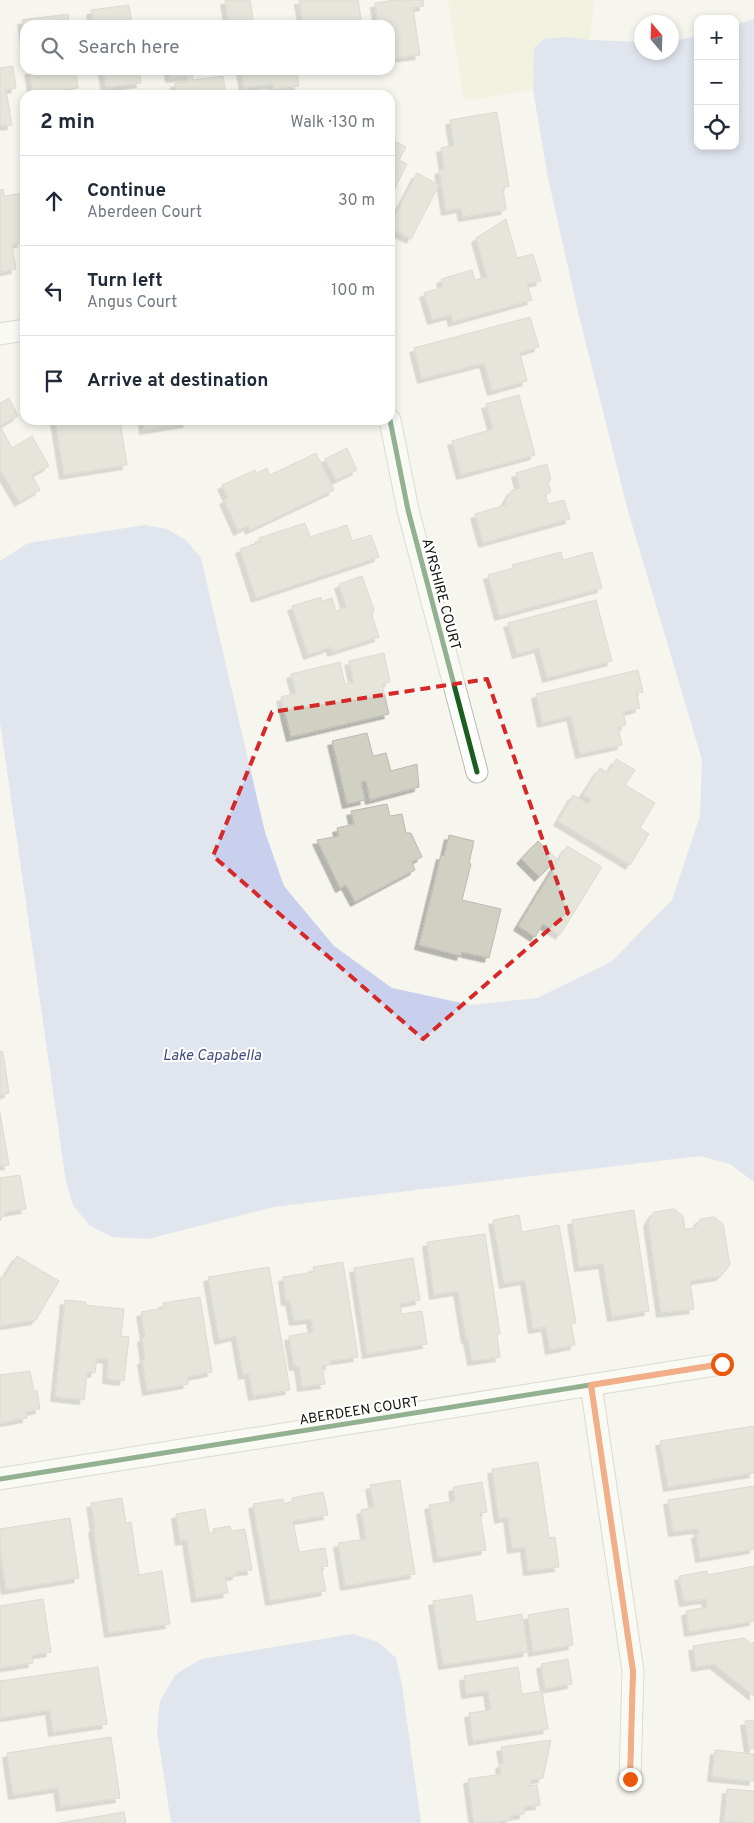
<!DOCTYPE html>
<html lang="en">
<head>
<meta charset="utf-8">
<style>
	body { margin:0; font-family:Overpass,sans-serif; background:#f6f6f7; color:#1f2937 }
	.controls { position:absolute; right:15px; top:15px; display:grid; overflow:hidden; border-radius:10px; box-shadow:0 2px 8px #0003 }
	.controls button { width:45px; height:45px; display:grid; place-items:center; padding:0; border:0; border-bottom:1px solid #e0e1e3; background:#fff; color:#1f2937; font:25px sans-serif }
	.compass { position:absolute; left:634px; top:15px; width:45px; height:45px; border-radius:50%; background:#fff; box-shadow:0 2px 8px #0003; rotate:341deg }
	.stop { position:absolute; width:15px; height:15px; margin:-11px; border:4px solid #ea580c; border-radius:50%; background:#fff }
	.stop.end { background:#ea580c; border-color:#fff; box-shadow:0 1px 5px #0008 }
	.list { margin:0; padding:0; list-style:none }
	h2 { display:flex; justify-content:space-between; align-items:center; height:65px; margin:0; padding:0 20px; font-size:21px }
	h2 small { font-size:16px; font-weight:400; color:#747a83 }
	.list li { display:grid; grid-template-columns:32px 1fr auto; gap:15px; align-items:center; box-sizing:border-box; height:90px; padding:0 20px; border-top:1px solid #e0e1e3 }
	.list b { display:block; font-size:19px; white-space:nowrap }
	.list p { margin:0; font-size:16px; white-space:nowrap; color:#747a83 }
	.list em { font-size:16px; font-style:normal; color:#747a83 }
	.icon { flex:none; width:28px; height:28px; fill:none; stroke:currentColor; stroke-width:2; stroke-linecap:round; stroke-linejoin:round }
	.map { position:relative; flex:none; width:754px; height:1823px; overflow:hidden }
	.search { position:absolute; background:#fff; box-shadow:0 2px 8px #0003; left:20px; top:20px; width:375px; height:55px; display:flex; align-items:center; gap:12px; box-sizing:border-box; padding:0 18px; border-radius:15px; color:#747a83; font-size:19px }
	.panel { position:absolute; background:#fff; box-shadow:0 2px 8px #0003; left:20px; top:90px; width:375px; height:335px; border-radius:15px }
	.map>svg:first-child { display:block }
	.green { fill:#eeedd1 }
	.water { fill:#c8d0ed }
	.building { fill:#d0d0c3; stroke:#babab4; filter:url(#shadow) }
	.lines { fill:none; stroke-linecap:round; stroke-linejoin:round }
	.minor-casing { stroke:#babab4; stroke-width:23 }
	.minor { stroke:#fefefc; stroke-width:21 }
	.cycleway-casing { stroke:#fff; stroke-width:8 }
	.cycleway { stroke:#1b5e20; stroke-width:5 }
	.route { stroke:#ea580c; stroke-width:6 }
	.marked { fill:none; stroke:#d62828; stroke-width:4; stroke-dasharray:10 6; stroke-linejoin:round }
	.labels { text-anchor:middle; stroke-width:4; stroke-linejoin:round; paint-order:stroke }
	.street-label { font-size:14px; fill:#12120d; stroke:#fff }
	.water-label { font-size:15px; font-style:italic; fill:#3f4981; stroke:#fff }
</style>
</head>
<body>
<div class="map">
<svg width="754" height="1823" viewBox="0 0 754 1823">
	<defs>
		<filter id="shadow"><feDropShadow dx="-4.5" dy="4.5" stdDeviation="0" flood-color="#0004"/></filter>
	</defs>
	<rect width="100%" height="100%" fill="#f6f6ee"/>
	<!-- green -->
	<path class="green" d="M 448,0 L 594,0 L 590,40 L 567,37 L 533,74 L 533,90 L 464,101 Z"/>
	<!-- water -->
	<g class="water">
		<path d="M 754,19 L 754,1182 L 730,1164 L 700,1156 L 274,1207 L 148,1239 L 112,1237 L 89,1225 L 73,1205 L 66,1182 L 0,722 L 0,561 L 28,543 L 145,525 L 167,529 L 186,540 L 201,558 L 265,832 L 284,886 L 334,946 L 392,988 L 471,1005 L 537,998 L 611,962 L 672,900 L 700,816 L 702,760 L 628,511 L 579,316 L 548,178 L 533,90 L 534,48 L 544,39 L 567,37 L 591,40 L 641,42 L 642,52 L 672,52 L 672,41 L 698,36 L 698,146 L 735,146 L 735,25 Z"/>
		<path d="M 353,1634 L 378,1642 L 396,1658 L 402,1685 L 421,1823 L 171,1823 L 157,1731 L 160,1701 L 175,1675 L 201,1659 Z"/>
	</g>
	<!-- building -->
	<g class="building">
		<path d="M 225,0 L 250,0 L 254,25 L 229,25 Z"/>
		<path d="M 299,0 L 358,0 L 362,25 L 303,25 Z"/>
		<path d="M 395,0 L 423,0 L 424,6 L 413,8 L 420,55 L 390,59 L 390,25 L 378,25 L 375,3 Z"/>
		<path d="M 129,5 L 132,25 L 93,25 L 91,10 Z"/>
		<path d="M 68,14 L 69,25 L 25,25 L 25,39 L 22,20 Z"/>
		<path d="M 13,66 L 16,88 L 6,90 L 12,125 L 0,126 L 0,68 Z"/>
		<path d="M 29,70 L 76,70 L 78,88 L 33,94 Z"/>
		<path d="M 103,70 L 139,70 L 141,83 L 106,88 Z"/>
		<path d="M 169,70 L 199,70 L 191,71 L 193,80 L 223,76 L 226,95 L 176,95 L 175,83 L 187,81 L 187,76 L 170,78 Z"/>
		<path d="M 241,70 L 297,70 L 299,86 L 274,90 L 273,84 L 244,88 Z"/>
		<path d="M 497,112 L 509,186 L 503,188 L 506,210 L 463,217 L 461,208 L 446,211 L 439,170 L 444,169 L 441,148 L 454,145 L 450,120 Z"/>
		<path d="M 390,139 L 406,147 L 399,160 L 407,164 L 390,198 Z"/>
		<path d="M 417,173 L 439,185 L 411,239 L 390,228 L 390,225 Z"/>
		<path d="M 3,189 L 4,196 L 25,193 L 25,235 L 21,236 L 22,243 L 12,244 L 16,269 L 0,272 L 0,190 Z"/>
		<path d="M 506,219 L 517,258 L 533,254 L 541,281 L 527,284 L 532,300 L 453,322 L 451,315 L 432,320 L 424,293 L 443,287 L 441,279 L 472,270 L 475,280 L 487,277 L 476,238 Z"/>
		<path d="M 530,317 L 539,347 L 520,353 L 527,381 L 492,391 L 484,363 L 422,379 L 414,348 Z"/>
		<path d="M 519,395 L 535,455 L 461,475 L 452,441 L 493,429 L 486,404 Z"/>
		<path d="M 9,398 L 18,416 L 0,426 L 12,448 L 32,436 L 49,466 L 32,475 L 40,490 L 19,502 L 0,469 L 0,403 Z"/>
		<path d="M 55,420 L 102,420 L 103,424 L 120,421 L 127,465 L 64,475 Z"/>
		<path d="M 143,420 L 187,420 L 188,423 L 144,430 Z"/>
		<path d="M 347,448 L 357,470 L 336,480 L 325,459 Z"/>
		<path d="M 316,453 L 334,490 L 250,530 L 248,526 L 238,531 L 224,500 L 228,498 L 222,485 L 255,470 L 257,473 L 267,468 L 270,475 Z"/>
		<path d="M 547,464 L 551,480 L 548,482 L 551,492 L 545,494 L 548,504 L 564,500 L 570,519 L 483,543 L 475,514 L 506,505 L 505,502 L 512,490 L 520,488 L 516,473 Z"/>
		<path d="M 305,523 L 310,537 L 347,525 L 352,541 L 371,535 L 379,557 L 256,598 L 240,549 L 260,542 L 259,538 Z"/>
		<path d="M 561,552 L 563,560 L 592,552 L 602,588 L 499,616 L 488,575 L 513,568 L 512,565 Z"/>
		<path d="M 362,576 L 374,610 L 372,615 L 379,637 L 332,652 L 331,647 L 308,655 L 292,606 L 321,597 L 322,601 L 332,598 L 336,611 L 346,607 L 339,584 Z"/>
		<path d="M 596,600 L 612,661 L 547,678 L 539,648 L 517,654 L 508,623 Z"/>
		<path d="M 384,653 L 390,682 L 382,684 L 389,714 L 291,737 L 281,697 L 296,693 L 291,674 L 340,662 L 345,684 L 354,682 L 349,661 Z"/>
		<path d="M 638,670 L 643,692 L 636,693 L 640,708 L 623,712 L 626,725 L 618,727 L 622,745 L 580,754 L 571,716 L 542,723 L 536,694 Z"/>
		<path d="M 367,733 L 373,756 L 386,753 L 391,771 L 417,764 L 419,787 L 370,800 L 366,781 L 361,782 L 365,800 L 347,804 L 332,741 Z"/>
		<path d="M 616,759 L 635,770 L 625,785 L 655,803 L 640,828 L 649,834 L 630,865 L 558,821 L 573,795 L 588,804 L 591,799 L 583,794 L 600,768 L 608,773 Z"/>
		<path d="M 387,804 L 390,816 L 402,814 L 406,833 L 411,833 L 422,857 L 412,862 L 415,870 L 355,902 L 346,885 L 340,888 L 317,840 L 339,836 L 337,828 L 354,824 L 351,811 Z"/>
		<path d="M 449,835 L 474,841 L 469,863 L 471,864 L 462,900 L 501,909 L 489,958 L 462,952 L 461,956 L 419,945 L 441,855 L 444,856 Z"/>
		<path d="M 538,841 L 557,859 L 539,877 L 521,859 Z"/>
		<path d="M 567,846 L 602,867 L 560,935 L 543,924 L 535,937 L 518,926 Z"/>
		<path d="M 0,1051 L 3,1052 L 9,1093 L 0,1095 Z"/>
		<path d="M 0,1113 L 9,1165 L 0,1166 Z"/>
		<path d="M 20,1175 L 26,1209 L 6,1212 L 0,1221 L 0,1178 Z"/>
		<path d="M 674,1209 L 683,1216 L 685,1229 L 695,1228 L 700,1219 L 714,1217 L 723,1224 L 730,1265 L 721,1276 L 690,1281 L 694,1309 L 661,1313 L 648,1222 L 654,1212 Z"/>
		<path d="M 634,1210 L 649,1311 L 612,1317 L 603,1264 L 579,1267 L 572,1220 Z"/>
		<path d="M 519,1215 L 522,1232 L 559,1225 L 576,1323 L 571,1324 L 575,1345 L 550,1350 L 546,1327 L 533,1329 L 525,1280 L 504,1284 L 493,1220 Z"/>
		<path d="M 485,1234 L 500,1334 L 497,1335 L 500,1357 L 472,1361 L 468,1339 L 466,1339 L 458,1291 L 434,1295 L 427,1242 Z"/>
		<path d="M 17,1256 L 59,1281 L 36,1320 L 0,1326 L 0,1278 L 4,1277 Z"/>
		<path d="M 413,1258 L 420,1300 L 400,1304 L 402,1314 L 422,1311 L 427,1344 L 367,1354 L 354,1268 Z"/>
		<path d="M 343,1262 L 358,1357 L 330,1361 L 330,1365 L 322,1366 L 325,1384 L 302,1387 L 299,1366 L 294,1366 L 289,1336 L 313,1332 L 311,1319 L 294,1321 L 290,1301 L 286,1301 L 283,1277 L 314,1272 L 313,1267 Z"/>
		<path d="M 269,1267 L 290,1390 L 253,1396 L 249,1374 L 243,1375 L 236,1336 L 219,1340 L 208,1277 Z"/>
		<path d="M 200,1297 L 212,1372 L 187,1377 L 188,1384 L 147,1391 L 142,1360 L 145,1359 L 142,1338 L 145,1337 L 141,1312 L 164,1308 L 163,1303 Z"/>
		<path d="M 65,1300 L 86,1302 L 85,1305 L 124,1309 L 121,1336 L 129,1337 L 124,1381 L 107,1379 L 108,1359 L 97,1358 L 95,1373 L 87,1372 L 84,1400 L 55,1397 Z"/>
		<path d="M 30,1371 L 34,1391 L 37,1390 L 40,1409 L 26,1412 L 27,1418 L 0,1423 L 0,1375 Z"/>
		<path d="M 754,1426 L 754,1473 L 668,1487 L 660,1441 Z"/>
		<path d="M 538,1462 L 549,1538 L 555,1537 L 559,1567 L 528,1571 L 525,1547 L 512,1549 L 508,1517 L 499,1519 L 492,1469 Z"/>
		<path d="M 400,1480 L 415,1574 L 345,1586 L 338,1543 L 366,1539 L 361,1510 L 374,1507 L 370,1485 Z"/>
		<path d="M 482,1482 L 487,1512 L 480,1513 L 486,1550 L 438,1558 L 429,1505 L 455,1501 L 453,1487 Z"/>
		<path d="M 754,1486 L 754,1549 L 700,1558 L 696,1534 L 699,1533 L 698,1529 L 673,1532 L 668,1500 Z"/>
		<path d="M 323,1492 L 328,1515 L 293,1521 L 299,1552 L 325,1548 L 328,1566 L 321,1567 L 326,1591 L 270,1601 L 253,1504 L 283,1499 L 284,1504 L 292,1502 L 292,1498 Z"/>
		<path d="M 122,1498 L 126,1523 L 131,1522 L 139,1575 L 162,1571 L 170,1624 L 109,1633 L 93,1528 L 95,1528 L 91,1503 Z"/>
		<path d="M 205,1509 L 209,1533 L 214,1533 L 213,1529 L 230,1526 L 231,1531 L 245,1529 L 252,1570 L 237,1572 L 237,1575 L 225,1577 L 228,1593 L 196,1598 L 187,1540 L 180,1541 L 176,1514 Z"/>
		<path d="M 70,1518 L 79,1578 L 6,1590 L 0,1550 L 0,1529 Z"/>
		<path d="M 754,1566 L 754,1621 L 689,1632 L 686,1611 L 707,1607 L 706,1599 L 684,1602 L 679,1576 L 707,1571 L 708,1575 Z"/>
		<path d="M 472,1595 L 476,1622 L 522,1614 L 528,1652 L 443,1665 L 433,1601 Z"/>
		<path d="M 43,1599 L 51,1652 L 32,1655 L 33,1663 L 0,1668 L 0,1606 Z"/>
		<path d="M 568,1608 L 573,1645 L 533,1652 L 528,1615 Z"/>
		<path d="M 744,1638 L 751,1644 L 754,1642 L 754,1696 L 714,1664 L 696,1667 L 693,1646 Z"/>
		<path d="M 568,1659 L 572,1684 L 545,1689 L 541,1664 Z"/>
		<path d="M 98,1667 L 107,1724 L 53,1732 L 50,1710 L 0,1718 L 0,1681 Z"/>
		<path d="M 518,1667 L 522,1694 L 542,1691 L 548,1729 L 473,1741 L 469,1713 L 491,1710 L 488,1691 L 466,1694 L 464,1676 Z"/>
		<path d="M 754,1720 L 754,1748 L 749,1749 L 745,1721 Z"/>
		<path d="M 111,1737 L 120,1798 L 61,1807 L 58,1788 L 13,1795 L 7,1753 Z"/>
		<path d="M 551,1740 L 543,1778 L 531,1780 L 529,1786 L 537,1785 L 540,1805 L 524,1807 L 524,1814 L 510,1816 L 510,1821 L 474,1823 L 468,1779 L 501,1774 L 500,1764 L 504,1763 L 501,1747 Z"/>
		<path d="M 715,1750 L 754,1754 L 754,1781 L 712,1777 Z"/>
		<path d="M 727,1789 L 754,1791 L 754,1823 L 724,1822 Z"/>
		<path d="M 124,1812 L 126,1823 L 59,1823 Z"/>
	</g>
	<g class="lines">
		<defs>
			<g id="minor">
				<path d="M 0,334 L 25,330"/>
				<path d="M 390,420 L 408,510 L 477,772"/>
				<path d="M 591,1385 L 633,1671 L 630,1779"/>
				<path d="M 0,1479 L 722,1364"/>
			</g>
		</defs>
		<!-- minor casing -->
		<use href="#minor" class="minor-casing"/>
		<!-- minor -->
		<use href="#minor" class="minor"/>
		<defs>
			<g id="cycleway">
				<path d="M 390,420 L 408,510 L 477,772"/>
				<path d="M 591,1385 L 633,1671 L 630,1779"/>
				<path d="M 0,1479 L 722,1364"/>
			</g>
		</defs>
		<!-- cycleway casing -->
		<use href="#cycleway" class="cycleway-casing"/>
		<!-- cycleway -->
		<use href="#cycleway" class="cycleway"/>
	</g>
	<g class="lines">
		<!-- route -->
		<path class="route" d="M 630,1779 L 633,1671 L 591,1385 L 722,1364"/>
	</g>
	<!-- marked area -->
	<path d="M0 0H754V1823H0ZM 487,679 L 568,913 L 423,1039 L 213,856 L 272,712 Z" fill="#f6f6ee" fill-opacity=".55" fill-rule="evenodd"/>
	<path class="marked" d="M 487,679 L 568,913 L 423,1039 L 213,856 L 272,712 Z"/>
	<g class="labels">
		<!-- street labels -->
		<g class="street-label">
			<text transform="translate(442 594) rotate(75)" y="5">AYRSHIRE COURT</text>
			<text transform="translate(359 1410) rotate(-9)" y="5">ABERDEEN COURT</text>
		</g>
		<!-- water labels -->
		<g class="water-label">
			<text x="212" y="1060">Lake Capabella</text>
		</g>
	</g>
</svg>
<div class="controls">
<button>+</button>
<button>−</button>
<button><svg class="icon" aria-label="locate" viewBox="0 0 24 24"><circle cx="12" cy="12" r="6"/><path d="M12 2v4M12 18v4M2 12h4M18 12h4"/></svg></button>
</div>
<svg class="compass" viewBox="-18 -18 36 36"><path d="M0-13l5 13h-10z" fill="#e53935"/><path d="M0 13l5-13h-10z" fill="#747a83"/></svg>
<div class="stop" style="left:722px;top:1364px"></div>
<div class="stop end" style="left:630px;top:1779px"></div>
<div class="search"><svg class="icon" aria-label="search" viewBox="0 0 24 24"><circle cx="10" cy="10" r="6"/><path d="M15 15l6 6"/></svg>Search here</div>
<section class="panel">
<h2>2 min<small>Walk · 130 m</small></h2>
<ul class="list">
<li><svg class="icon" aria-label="ahead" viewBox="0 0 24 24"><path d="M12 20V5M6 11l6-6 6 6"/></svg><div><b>Continue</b><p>Aberdeen Court</p></div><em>30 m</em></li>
<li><svg class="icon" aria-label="left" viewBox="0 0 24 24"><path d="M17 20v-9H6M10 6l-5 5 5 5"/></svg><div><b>Turn left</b><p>Angus Court</p></div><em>100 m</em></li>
<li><svg class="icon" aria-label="arrive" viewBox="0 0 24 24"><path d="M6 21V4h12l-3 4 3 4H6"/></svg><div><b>Arrive at destination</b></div></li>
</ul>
</section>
</div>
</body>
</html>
